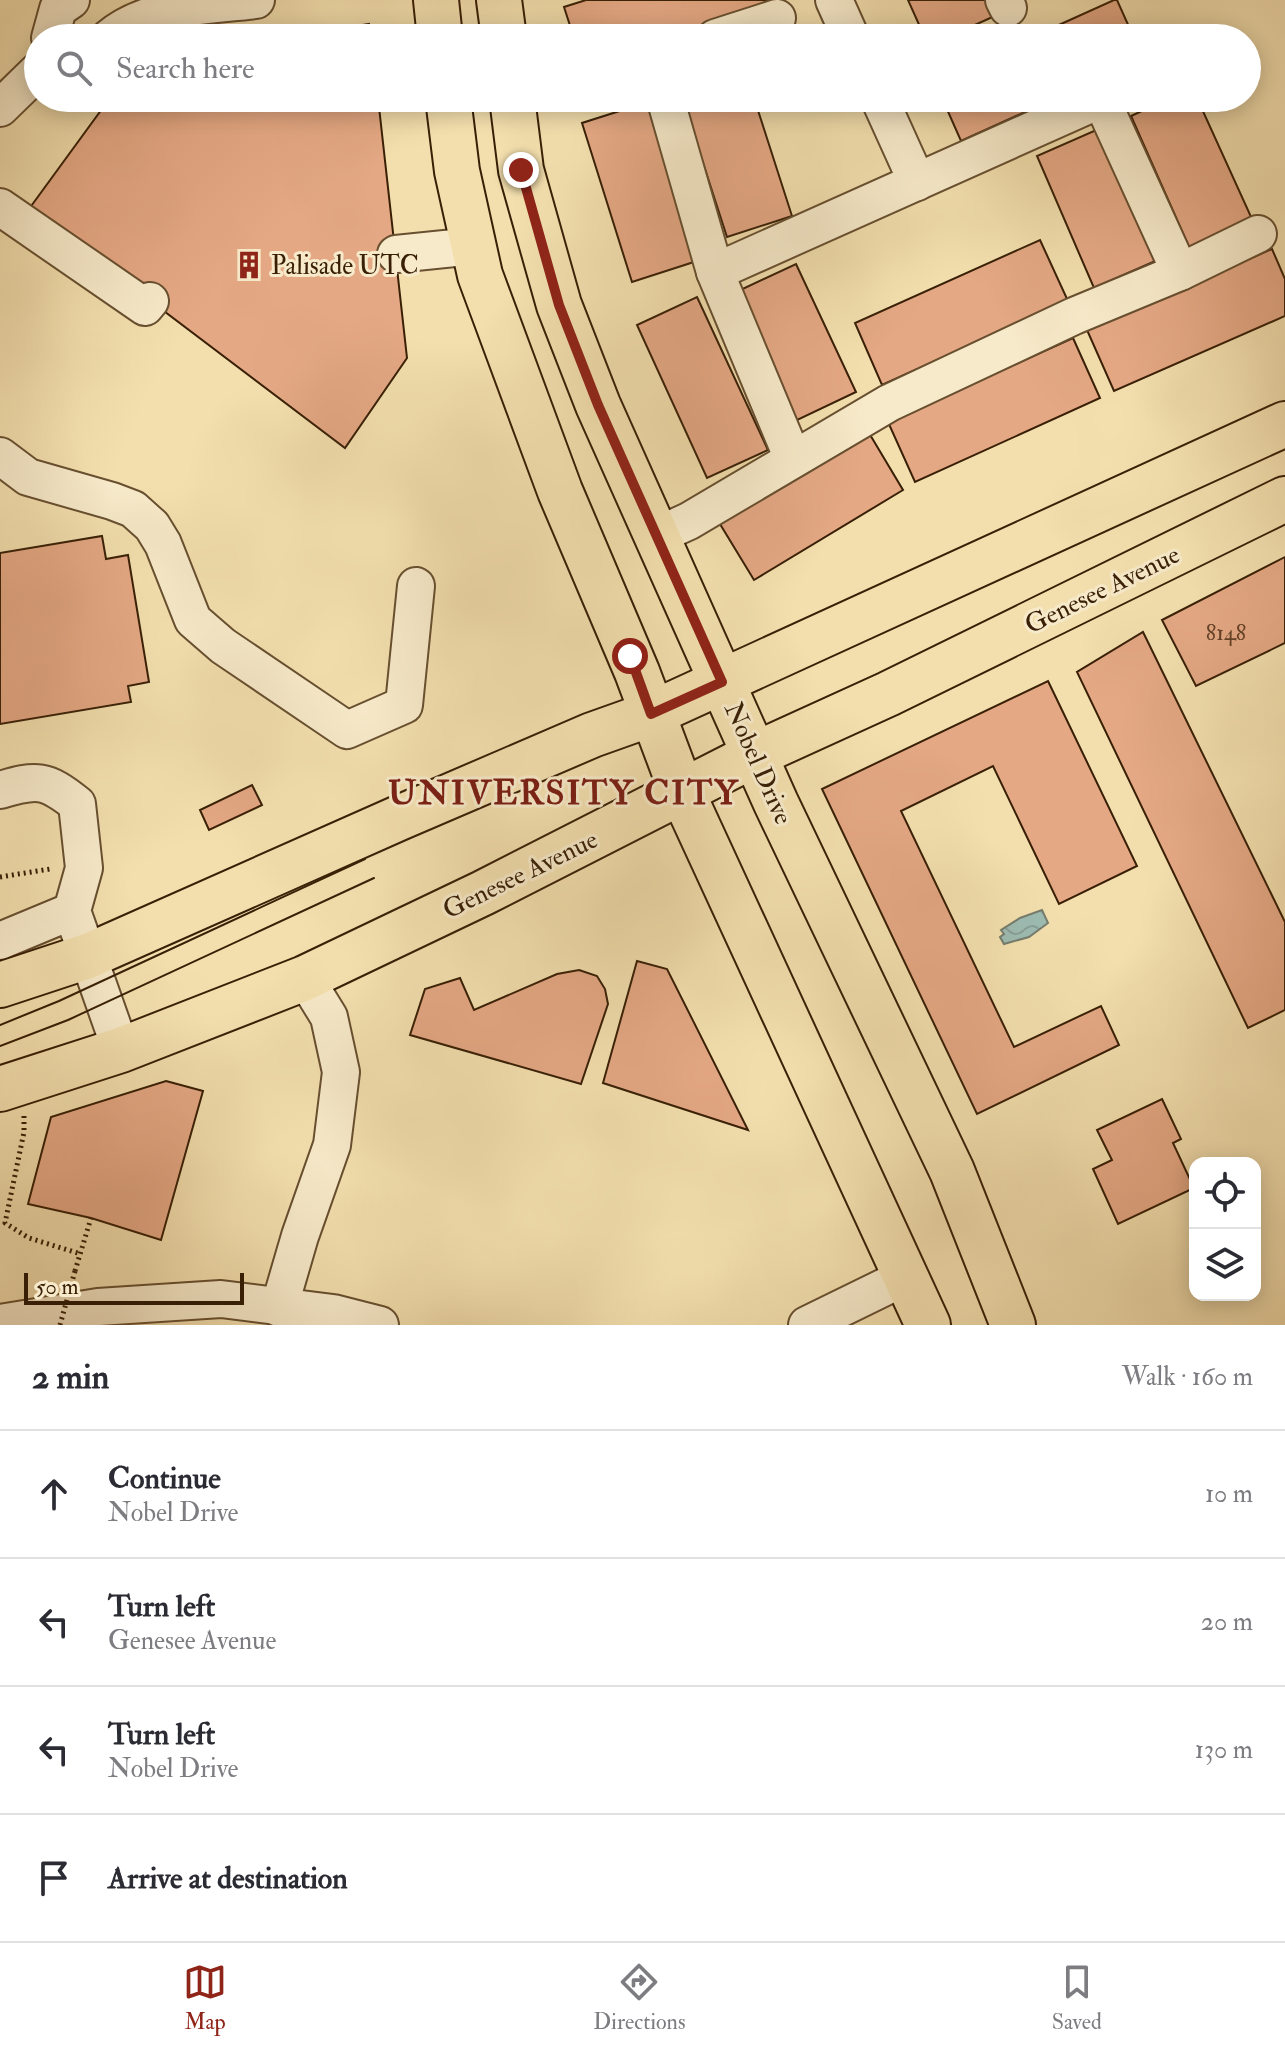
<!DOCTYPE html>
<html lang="en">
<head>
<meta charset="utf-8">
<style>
	body { margin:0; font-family:"IM FELL Double Pica",serif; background:#f2f2f3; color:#2b2b33 }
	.controls { position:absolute; right:24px; bottom:24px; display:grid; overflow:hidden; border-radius:16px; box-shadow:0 4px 20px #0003 }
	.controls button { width:72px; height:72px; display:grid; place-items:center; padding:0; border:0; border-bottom:2px solid #e1e1e2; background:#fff; color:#2b2b33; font:40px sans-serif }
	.scale { position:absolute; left:24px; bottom:20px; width:220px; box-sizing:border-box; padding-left:8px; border:4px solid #381f06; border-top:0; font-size:22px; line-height:28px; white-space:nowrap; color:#381f06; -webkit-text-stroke:6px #f7eaca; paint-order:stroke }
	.stop { position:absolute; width:24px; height:24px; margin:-18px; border:6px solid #8f2418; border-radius:50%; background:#fff }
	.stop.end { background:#8f2418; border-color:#fff; box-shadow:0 2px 8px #0008 }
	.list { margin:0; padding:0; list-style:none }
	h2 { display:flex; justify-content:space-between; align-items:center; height:104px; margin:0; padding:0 32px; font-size:34px }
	h2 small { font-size:26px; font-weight:400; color:#7c7c81 }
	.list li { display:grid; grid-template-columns:52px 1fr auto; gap:24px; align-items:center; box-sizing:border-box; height:128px; padding:0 32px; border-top:2px solid #e1e1e2 }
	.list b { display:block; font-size:30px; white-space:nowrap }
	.list p { margin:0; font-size:26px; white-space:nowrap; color:#7c7c81 }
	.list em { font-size:26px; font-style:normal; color:#7c7c81 }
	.icon { flex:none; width:44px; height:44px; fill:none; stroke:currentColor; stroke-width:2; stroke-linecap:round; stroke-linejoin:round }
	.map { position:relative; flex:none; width:1285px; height:1325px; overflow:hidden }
	.search { position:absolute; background:#fff; box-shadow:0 4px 20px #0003; left:24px; right:24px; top:24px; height:88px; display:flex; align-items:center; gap:20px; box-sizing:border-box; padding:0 28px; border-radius:44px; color:#7c7c81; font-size:30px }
	.sheet { height:616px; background:#fff }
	nav { display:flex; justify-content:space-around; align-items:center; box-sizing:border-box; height:112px; border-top:2px solid #e1e1e2; background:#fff; font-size:22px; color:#7c7c81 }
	nav a { display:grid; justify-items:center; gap:4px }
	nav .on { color:#8f2418 }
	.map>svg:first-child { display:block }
	.water { fill:url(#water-waves); stroke:#757d6d; stroke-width:2 }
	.building { fill:#e4a884; stroke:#381f06; stroke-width:2 }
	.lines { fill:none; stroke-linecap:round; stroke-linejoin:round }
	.minor-casing { stroke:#674f30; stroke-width:40 }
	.major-casing { stroke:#381f06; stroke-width:48 }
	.path { stroke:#381f06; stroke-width:5; stroke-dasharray:2 4; stroke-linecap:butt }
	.minor { stroke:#f7eaca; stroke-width:36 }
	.major { stroke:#f3dfae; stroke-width:44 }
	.tram { stroke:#381f06; stroke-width:2 }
	.path-bridge { stroke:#381f06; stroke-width:5; stroke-dasharray:2 4; stroke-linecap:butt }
	.route { stroke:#8f2418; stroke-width:10 }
	.labels { text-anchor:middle; stroke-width:6; stroke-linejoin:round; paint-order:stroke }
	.number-label { font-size:22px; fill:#634126 }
	.poi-label { font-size:26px; fill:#381f06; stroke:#f7eaca; text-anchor:start }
	.street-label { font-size:26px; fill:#381f06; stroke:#f7eaca }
	.district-label { font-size:34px; font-weight:bold; letter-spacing:2px; fill:#7a1f14; stroke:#f7eaca }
</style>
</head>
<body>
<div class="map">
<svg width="1285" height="1325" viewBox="0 0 1285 1325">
	<defs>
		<pattern id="water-waves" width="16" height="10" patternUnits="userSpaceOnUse" patternTransform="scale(2)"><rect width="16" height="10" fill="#9dbbb2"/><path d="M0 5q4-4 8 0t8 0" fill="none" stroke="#88a098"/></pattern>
	</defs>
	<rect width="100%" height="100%" fill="#f3dfae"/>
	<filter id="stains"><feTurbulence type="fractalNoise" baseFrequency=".0025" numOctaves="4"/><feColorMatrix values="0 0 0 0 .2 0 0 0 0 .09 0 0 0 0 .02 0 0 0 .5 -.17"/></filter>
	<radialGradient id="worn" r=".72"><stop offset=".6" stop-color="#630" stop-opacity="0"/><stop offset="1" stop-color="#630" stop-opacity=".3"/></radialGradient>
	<!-- water -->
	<path class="water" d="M 1042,910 L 1048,923 L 1029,937 L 1004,944 L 1000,937 L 1004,934 L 1001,930 L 1020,918 Z"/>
	<!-- building -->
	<g class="building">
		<path d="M 586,0 L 775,0 L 776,4 L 674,38 L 574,38 L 564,7 Z"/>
		<path d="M 908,0 L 990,0 L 997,15 L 946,38 L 925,38 Z"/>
		<path d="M 1114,0 L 1117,0 L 1134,38 L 1030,38 Z"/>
		<path d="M 369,24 L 371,38 L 283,38 Z"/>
		<path d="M 110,98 L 378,98 L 407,358 L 345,448 L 29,209 Z"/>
		<path d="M 682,98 L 754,98 L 792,216 L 727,237 Z"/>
		<path d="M 942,98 L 1056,98 L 961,141 Z"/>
		<path d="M 1170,98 L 1197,98 L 1252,219 L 1189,247 L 1131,116 Z"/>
		<path d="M 651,101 L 700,260 L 632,282 L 582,123 Z"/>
		<path d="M 1103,127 L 1160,259 L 1094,288 L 1037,156 Z"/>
		<path d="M 1040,240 L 1068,301 L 882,385 L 855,323 Z"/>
		<path d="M 1272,249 L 1285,279 L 1285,316 L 1114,391 L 1087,330 Z"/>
		<path d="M 796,264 L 856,392 L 793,422 L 734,293 Z"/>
		<path d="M 697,297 L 768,450 L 707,478 L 637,325 Z"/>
		<path d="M 1073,338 L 1100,398 L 915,482 L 888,422 Z"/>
		<path d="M 869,433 L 903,490 L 754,580 L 720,524 Z"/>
		<path d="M 102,536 L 106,559 L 128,555 L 149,682 L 128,686 L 131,702 L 0,724 L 0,553 Z"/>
		<path d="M 1285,557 L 1285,643 L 1196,686 L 1162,620 Z"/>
		<path d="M 1143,632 L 1285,922 L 1285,1010 L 1248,1028 L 1077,672 Z"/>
		<path d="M 1048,681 L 1137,866 L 1059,904 L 993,766 L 901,811 L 1014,1047 L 1101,1006 L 1119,1045 L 977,1114 L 822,789 Z"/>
		<path d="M 252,785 L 262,805 L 209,830 L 200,810 Z"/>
		<path d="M 637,961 L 667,969 L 748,1130 L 603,1083 Z"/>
		<path d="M 579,970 L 597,976 L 605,989 L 608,1004 L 581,1084 L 410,1035 L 425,989 L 460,978 L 474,1010 L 557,974 Z"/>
		<path d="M 166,1081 L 203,1091 L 161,1240 L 91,1218 L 28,1204 L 51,1117 Z"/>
		<path d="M 1162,1099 L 1181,1139 L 1173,1143 L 1194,1188 L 1118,1224 L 1093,1169 L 1112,1160 L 1097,1130 Z"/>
	</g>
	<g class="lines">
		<defs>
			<g id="minor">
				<path d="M 834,0 L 851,38"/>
				<path d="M 1004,0 L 1008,8"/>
				<path d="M 50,38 L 58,9 L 71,0"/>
				<path d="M 109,38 C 148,5 207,6 256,0"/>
				<path d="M 715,38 L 777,18"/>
				<path d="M 665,98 L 715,272 L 793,459"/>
				<path d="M 879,98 L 917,182"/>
				<path d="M 1101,99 L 1180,272"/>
				<path d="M 0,108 L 38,71"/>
				<path d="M 0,207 L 145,307 L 150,301"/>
				<path d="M 396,254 L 474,246"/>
				<path d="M 715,272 L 1104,98"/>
				<path d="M 0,456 L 28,477 L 112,501 L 133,509 L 152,526 L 163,544 L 193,620 L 223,646 L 347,730 L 404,705 L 416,586"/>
				<path d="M 656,536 L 689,521 L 889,403 L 1074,316 L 1180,272 L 1258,234"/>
				<path d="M 0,790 C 37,779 46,779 77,804 L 84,868 L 72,911 L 121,1050"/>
				<path d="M 0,941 L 72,911"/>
				<path d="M 279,1308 L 300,1236 L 332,1145 L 341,1072 L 329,1017 L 305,978"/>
				<path d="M 0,1323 L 98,1307 L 221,1299 L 333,1313 L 380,1325"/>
				<path d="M 807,1325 L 907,1276"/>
			</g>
			<g id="major">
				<path d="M 436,0 L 440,38"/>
				<path d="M 499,0 L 504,38"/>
				<path d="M 448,98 L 457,171 L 480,275 L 560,491 L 637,672 L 682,792 L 928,1325"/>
				<path d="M 512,98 L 521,170 L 559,305 L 598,405 L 776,803 L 952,1171 L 1013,1325"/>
				<path d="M 0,985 L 88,956 L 399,818 L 592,735 L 651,714 L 1285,424"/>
				<path d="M 0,1089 L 121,1050 L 305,978 L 483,893 L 754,755 L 888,694 L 1285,499"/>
			</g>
		</defs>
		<!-- minor casing -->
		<use href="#minor" class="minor-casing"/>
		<!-- major casing -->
		<use href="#major" class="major-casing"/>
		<!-- path -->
		<g class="path">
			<path d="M 0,877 L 50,869"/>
			<path d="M 24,1116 L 24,1132 L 5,1223 L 29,1238 L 81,1254"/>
			<path d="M 75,1271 L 91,1218"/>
		</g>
		<!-- minor -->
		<use href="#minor" class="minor"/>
		<!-- major -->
		<use href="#major" class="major"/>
		<!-- tram -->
		<g class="tram">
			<path d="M 0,1025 L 59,1001 L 365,859"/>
			<path d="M 0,1046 L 68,1020 L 374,878"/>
		</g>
		<!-- path-bridge -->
		<path class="path-bridge" d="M 60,1325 L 75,1271"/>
	</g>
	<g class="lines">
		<!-- route -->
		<path class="route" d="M 521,170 L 559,305 L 598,405 L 722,682 L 651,714 L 630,656"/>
	</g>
	<!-- icons -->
	<defs>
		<symbol id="building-bare" viewBox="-9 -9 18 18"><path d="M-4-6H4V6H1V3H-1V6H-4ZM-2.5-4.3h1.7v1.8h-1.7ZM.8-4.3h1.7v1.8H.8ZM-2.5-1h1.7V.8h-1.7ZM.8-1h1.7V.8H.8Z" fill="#8f2418" stroke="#f7eaca" stroke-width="2.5" paint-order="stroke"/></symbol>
	</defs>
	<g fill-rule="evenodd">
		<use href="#building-bare" x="229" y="245" width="40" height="40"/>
	</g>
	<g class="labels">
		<!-- number labels -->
		<g class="number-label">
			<text x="1226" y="640">8148</text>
		</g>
		<!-- poi labels -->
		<g class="poi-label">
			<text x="271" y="274">Palisade UTC</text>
		</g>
		<!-- street labels -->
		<g class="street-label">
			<text transform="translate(1102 589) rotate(-26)" y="9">Genesee Avenue</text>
			<text transform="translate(759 763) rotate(66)" y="9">Nobel Drive</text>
			<text transform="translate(520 874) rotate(-26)" y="9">Genesee Avenue</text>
		</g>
		<!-- district labels -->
		<g class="district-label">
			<text x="564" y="804">UNIVERSITY CITY</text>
		</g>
	</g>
	<rect width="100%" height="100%" filter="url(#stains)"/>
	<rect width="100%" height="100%" fill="url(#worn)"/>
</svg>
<div class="controls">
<button><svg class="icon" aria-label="locate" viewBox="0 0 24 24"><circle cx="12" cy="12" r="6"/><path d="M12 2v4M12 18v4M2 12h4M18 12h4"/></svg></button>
<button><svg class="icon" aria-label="layers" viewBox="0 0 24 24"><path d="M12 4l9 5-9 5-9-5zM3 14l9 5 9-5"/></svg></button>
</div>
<div class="scale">50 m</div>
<div class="stop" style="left:630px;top:656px"></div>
<div class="stop end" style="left:521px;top:170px"></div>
<div class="search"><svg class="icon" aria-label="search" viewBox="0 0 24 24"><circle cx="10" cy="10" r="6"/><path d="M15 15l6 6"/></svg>Search here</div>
</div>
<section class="sheet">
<h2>2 min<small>Walk · 160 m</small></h2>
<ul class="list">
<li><svg class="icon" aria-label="ahead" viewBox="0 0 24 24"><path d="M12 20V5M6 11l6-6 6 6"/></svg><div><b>Continue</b><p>Nobel Drive</p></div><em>10 m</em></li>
<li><svg class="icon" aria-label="left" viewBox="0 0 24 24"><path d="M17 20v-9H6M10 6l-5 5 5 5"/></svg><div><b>Turn left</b><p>Genesee Avenue</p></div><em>20 m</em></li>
<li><svg class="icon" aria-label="left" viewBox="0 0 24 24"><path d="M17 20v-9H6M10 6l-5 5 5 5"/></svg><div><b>Turn left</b><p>Nobel Drive</p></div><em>130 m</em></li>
<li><svg class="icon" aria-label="arrive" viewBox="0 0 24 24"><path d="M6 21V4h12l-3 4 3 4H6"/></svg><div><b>Arrive at destination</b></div></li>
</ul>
</section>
<nav>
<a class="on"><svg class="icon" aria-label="map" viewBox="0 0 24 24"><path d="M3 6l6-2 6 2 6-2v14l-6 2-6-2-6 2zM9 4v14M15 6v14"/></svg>Map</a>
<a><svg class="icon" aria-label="directions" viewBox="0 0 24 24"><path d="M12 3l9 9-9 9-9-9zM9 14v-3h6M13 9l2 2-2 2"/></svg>Directions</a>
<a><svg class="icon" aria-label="saved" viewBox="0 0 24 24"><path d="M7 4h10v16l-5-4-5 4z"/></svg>Saved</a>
</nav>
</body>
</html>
